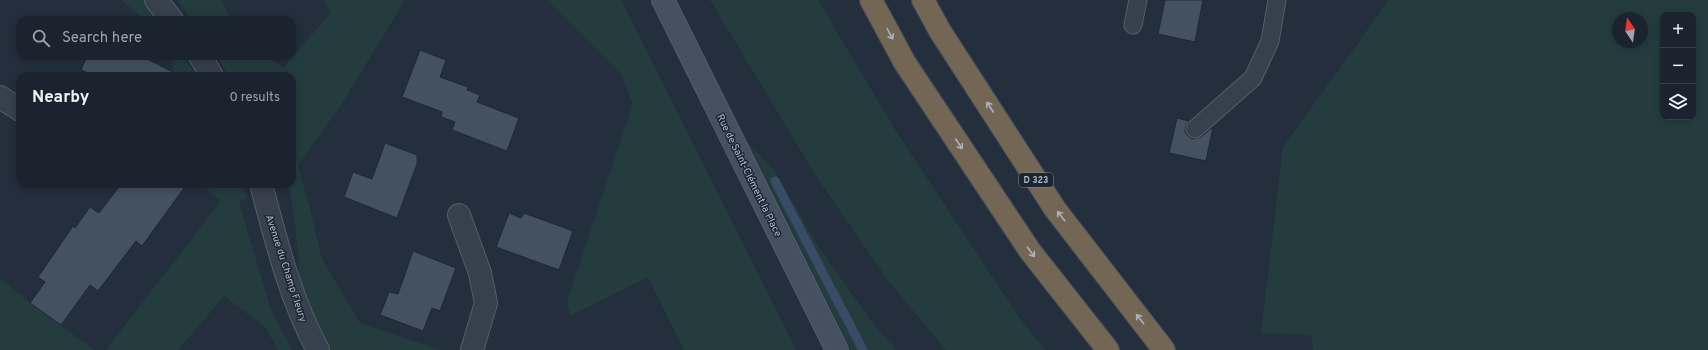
<!DOCTYPE html>
<html lang="en">
<head>
<meta charset="utf-8">
<style>
	body { margin:0; font-family:Overpass,sans-serif; background:#272f3a; color:#f1f3f6 }
	.controls { position:absolute; right:12px; top:12px; display:grid; overflow:hidden; border-radius:8px; box-shadow:0 2px 10px #0003 }
	.controls button { width:36px; height:36px; display:grid; place-items:center; padding:0; border:0; border-bottom:1px solid #38404a; background:#1a232e; color:#f1f3f6; font:20px sans-serif }
	.compass { position:absolute; left:1612px; top:12px; width:36px; height:36px; border-radius:50%; background:#1a232e; box-shadow:0 2px 10px #0003; rotate:347deg }
	.list { margin:0; padding:0; list-style:none }
	h2 { display:flex; justify-content:space-between; align-items:center; height:52px; margin:0; padding:0 16px; font-size:17px }
	h2 small { font-size:13px; font-weight:400; color:#9fa4aa }
	.icon { flex:none; width:22px; height:22px; fill:none; stroke:currentColor; stroke-width:2; stroke-linecap:round; stroke-linejoin:round }
	.map { position:relative; flex:none; width:1708px; height:350px; overflow:hidden }
	.search { position:absolute; background:#1a232e; box-shadow:0 2px 10px #0003; left:16px; top:16px; width:280px; height:44px; display:flex; align-items:center; gap:10px; box-sizing:border-box; padding:0 14px; border-radius:12px; color:#9fa4aa; font-size:15px }
	.panel { position:absolute; background:#1a232e; box-shadow:0 2px 10px #0003; left:16px; top:72px; width:280px; height:116px; border-radius:12px }
	.map>svg:first-child { display:block }
	.green { fill:#253c3e; fill-rule:evenodd }
	.lines { fill:none; stroke-linecap:round; stroke-linejoin:round }
	.stream { stroke:#384c67; stroke-width:9 }
	.building { fill:#445161; stroke:#1e2734 }
	.lane-casing { stroke:#555e6b; stroke-width:19 }
	.street-casing { stroke:#555e6b; stroke-width:24 }
	.secondary-casing { stroke:#555e6b; stroke-width:24 }
	.highway-casing { stroke:#424b58; stroke-width:24 }
	.lane { stroke:#37404d; stroke-width:17 }
	.street { stroke:#37404d; stroke-width:22 }
	.secondary { stroke:#455060; stroke-width:22 }
	.highway { stroke:#736654; stroke-width:22 }
	.oneway { stroke:#acb2bc }
	.labels { text-anchor:middle; stroke-width:3; stroke-linejoin:round; paint-order:stroke }
	.shield { fill:#1c2532; stroke:#858e9b; stroke-width:1 }
	.shield-label { font-size:9px; font-weight:bold; fill:#b2bbc8 }
	.street-label { font-size:10px; fill:#b2bbc8; stroke:#1c2532 }
</style>
</head>
<body>
<div class="map">
<svg width="1708" height="350" viewBox="0 0 1708 350">
	<rect width="100%" height="100%" fill="#232f3d"/>
	<!-- green -->
	<g class="green">
		<path d="M 122,0 L 143,0 L 160,20 L 144,20 Z"/>
		<path d="M 178,0 L 221,0 L 231,20 L 192,20 Z"/>
		<path d="M 324,0 L 405,0 L 341,105 L 298,165 L 310,209 L 322,259 L 360,323 L 440,350 L 325,350 L 298,282 L 299,261 L 294,216 L 288,184 L 292,184 L 292,76 L 228,76 L 217,56 L 268,56 L 283,68 L 331,13 Z"/>
		<path d="M 547,0 L 621,0 L 796,350 L 684,350 L 648,277 L 570,316 L 567,302 L 633,104 L 621,74 Z"/>
		<path d="M 710,0 L 818,0 L 897,133 L 1019,317 L 1045,350 L 946,350 L 887,279 L 818,179 Z"/>
		<path d="M 1389,0 L 1708,0 L 1708,350 L 1313,350 L 1311,335 L 1261,333 L 1283,147 ZM 1663,15 L 1693,15 L 1693,117 L 1663,117 ZM 1618,18 L 1642,18 L 1642,42 L 1618,42 Z"/>
		<path d="M 169,56 L 184,56 L 197,76 L 168,76 L 174,65 Z"/>
		<path d="M 749,144 L 776,173 L 819,248 L 875,326 L 896,350 L 851,350 Z"/>
		<path d="M 200,184 L 243,184 L 247,198 L 239,202 L 270,307 L 292,350 L 278,350 L 265,327 L 224,296 L 178,350 L 106,350 L 221,201 Z"/>
		<path d="M 0,278 L 30,303 L 94,350 L 0,350 Z"/>
	</g>
	<g class="lines">
		<!-- stream -->
		<path class="stream" d="M 775,181 L 863,350"/>
	</g>
	<!-- building -->
	<g class="building">
		<path d="M 1165,0 L 1203,0 L 1195,42 L 1158,34 Z"/>
		<path d="M 420,50 L 446,60 L 440,77 L 468,87 L 467,90 L 480,95 L 477,102 L 519,118 L 507,151 L 452,130 L 455,122 L 441,117 L 442,112 L 402,97 Z"/>
		<path d="M 87,56 L 141,56 L 181,76 L 94,76 L 81,70 Z"/>
		<path d="M 1177,118 L 1189,121 L 1186,125 L 1185,131 L 1187,135 L 1192,139 L 1201,137 L 1213,127 L 1206,161 L 1169,153 Z"/>
		<path d="M 385,143 L 417,155 L 417,164 L 397,218 L 344,197 L 353,172 L 372,179 Z"/>
		<path d="M 121,184 L 187,184 L 142,246 L 136,241 L 98,291 L 90,285 L 61,325 L 30,303 L 45,282 L 38,277 L 73,226 L 75,228 L 90,207 L 99,213 Z"/>
		<path d="M 509,213 L 521,218 L 524,213 L 573,231 L 559,270 L 496,247 Z"/>
		<path d="M 413,251 L 456,268 L 440,311 L 432,308 L 423,331 L 380,315 L 389,292 L 398,294 Z"/>
	</g>
	<g class="lines">
		<defs>
			<g id="lane">
				<path d="M 1133,25 L 1138,0"/>
				<path d="M 1195,129 L 1253,78 L 1270,41 L 1277,0"/>
			</g>
			<g id="street">
				<path d="M 156,0 L 172,20"/>
				<path d="M 200,56 L 212,76"/>
				<path d="M 0,97 L 20,110"/>
				<path d="M 261,184 C 276,240 290,299 318,350"/>
				<path d="M 459,215 L 480,273 L 486,303 L 472,350"/>
			</g>
			<path id="secondary" d="M 663,0 L 837,350"/>
			<g id="highway">
				<path d="M 871,0 L 905,63 L 1030,251 L 1108,350"/>
				<path d="M 923,0 L 940,31 L 1055,209 L 1164,350"/>
			</g>
		</defs>
		<!-- lane casing -->
		<use href="#lane" class="lane-casing"/>
		<!-- street casing -->
		<use href="#street" class="street-casing"/>
		<!-- secondary casing -->
		<use href="#secondary" class="secondary-casing"/>
		<!-- highway casing -->
		<use href="#highway" class="highway-casing"/>
		<!-- lane -->
		<use href="#lane" class="lane"/>
		<!-- street -->
		<use href="#street" class="street"/>
		<!-- secondary -->
		<use href="#secondary" class="secondary"/>
		<!-- highway -->
		<use href="#highway" class="highway"/>
	</g>
	<!-- one-way arrows -->
	<defs><path id="oneway-shaft" d="M-6 0H5M1.5-3L5.5 0L1.5 3" fill="none" stroke-width="1.6" stroke-linecap="round" stroke-linejoin="round"/></defs>
	<g class="oneway">
		<use href="#oneway-shaft" transform="translate(890 34) rotate(62)"/>
		<use href="#oneway-shaft" transform="translate(990 107) rotate(-123)"/>
		<use href="#oneway-shaft" transform="translate(959 144) rotate(56)"/>
		<use href="#oneway-shaft" transform="translate(1061 216) rotate(-128)"/>
		<use href="#oneway-shaft" transform="translate(1031 252) rotate(53)"/>
		<use href="#oneway-shaft" transform="translate(1140 319) rotate(-128)"/>
	</g>
	<g class="labels">
		<!-- shield labels -->
		<rect class="shield" x="1019" y="173" width="34" height="14" rx="3"/>
		<g class="shield-label">
			<text x="1036" y="183">D 323</text>
		</g>
		<!-- street labels -->
		<g class="street-label">
			<text transform="translate(750 175) rotate(64)" y="4">Rue de Saint-Clément la Place</text>
			<text transform="translate(287 268) rotate(72)" y="4">Avenue du Champ Fleury</text>
		</g>
	</g>
</svg>
<div class="controls">
<button>+</button>
<button>−</button>
<button><svg class="icon" aria-label="layers" viewBox="0 0 24 24"><path d="M12 4l9 5-9 5-9-5zM3 14l9 5 9-5"/></svg></button>
</div>
<svg class="compass" viewBox="-18 -18 36 36"><path d="M0-13l5 13h-10z" fill="#e53935"/><path d="M0 13l5-13h-10z" fill="#9fa4aa"/></svg>
<div class="search"><svg class="icon" aria-label="search" viewBox="0 0 24 24"><circle cx="10" cy="10" r="6"/><path d="M15 15l6 6"/></svg>Search here</div>
<section class="panel">
<h2>Nearby<small>0 results</small></h2>
<ul class="list">
</ul>
</section>
</div>
</body>
</html>
